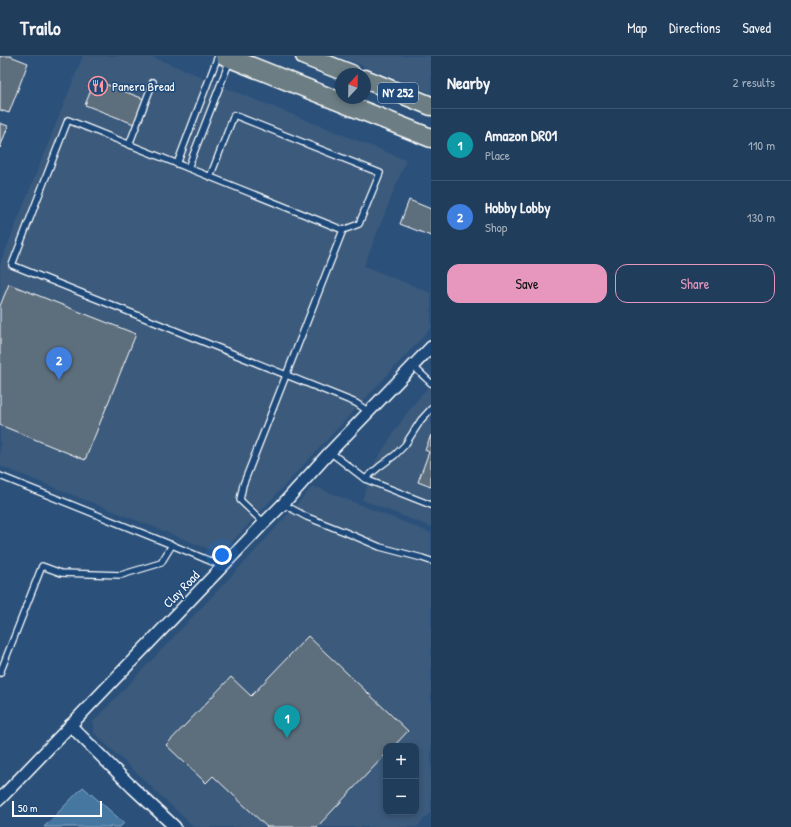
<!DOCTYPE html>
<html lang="en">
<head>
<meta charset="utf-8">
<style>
	body { margin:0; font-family:"Patrick Hand",sans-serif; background:#2d4865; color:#f1f3f6 }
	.controls { position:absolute; right:12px; bottom:12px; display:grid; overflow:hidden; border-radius:8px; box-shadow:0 2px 6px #0003 }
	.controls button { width:36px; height:36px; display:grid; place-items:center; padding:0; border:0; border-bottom:1px solid #3d5672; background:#203d5c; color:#f1f3f6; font:20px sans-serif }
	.compass { position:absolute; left:335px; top:12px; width:36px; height:36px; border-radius:50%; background:#203d5c; box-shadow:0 2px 6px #0003; rotate:22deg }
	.scale { position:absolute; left:12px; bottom:10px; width:90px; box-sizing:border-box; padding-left:4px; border:2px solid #fff; border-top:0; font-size:11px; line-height:14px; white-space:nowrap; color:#fff; -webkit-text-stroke:3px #1f4a7a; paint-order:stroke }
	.you { position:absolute; left:222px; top:499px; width:14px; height:14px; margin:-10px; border:3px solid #fff; border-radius:50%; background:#1a73e8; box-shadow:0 0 0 6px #1a73e833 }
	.badge { display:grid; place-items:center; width:26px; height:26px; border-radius:50%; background:#e797bd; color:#fff; font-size:13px; font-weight:700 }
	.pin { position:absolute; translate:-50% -33px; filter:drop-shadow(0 1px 2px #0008) }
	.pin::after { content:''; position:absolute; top:21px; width:14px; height:12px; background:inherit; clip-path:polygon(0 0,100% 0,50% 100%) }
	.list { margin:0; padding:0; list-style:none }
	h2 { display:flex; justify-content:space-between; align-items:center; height:52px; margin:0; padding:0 16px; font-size:17px }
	h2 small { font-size:13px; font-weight:400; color:#a2aebb }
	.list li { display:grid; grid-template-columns:26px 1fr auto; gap:12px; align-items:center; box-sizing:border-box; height:72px; padding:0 16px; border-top:1px solid #3d5672 }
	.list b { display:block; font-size:15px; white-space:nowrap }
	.list p { margin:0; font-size:13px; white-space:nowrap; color:#a2aebb }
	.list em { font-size:13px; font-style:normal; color:#a2aebb }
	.actions { display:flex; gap:8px; padding:12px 16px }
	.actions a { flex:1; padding:9px 0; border:1px solid #e797bd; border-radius:12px; text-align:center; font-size:14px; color:#e797bd }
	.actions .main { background:#e797bd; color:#111 }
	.map { position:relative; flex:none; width:431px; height:771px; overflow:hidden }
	header { display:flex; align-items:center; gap:24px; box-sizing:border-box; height:56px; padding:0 20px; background:#203d5c; border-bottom:1px solid #3d5672 }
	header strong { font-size:19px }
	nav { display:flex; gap:22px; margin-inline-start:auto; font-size:14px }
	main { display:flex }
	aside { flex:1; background:#203d5c }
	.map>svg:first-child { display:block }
	.built { fill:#3a5a7c; fill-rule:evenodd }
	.water { fill:#4477a1; stroke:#8fadc7 }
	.building { fill:#5d6e7d; stroke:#fff }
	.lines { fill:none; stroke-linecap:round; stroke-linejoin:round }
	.service-casing { stroke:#fff; stroke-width:8 }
	.minor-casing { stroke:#fff; stroke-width:14 }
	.primary-casing { stroke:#fff; stroke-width:21 }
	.service { stroke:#1f4a7a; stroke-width:5.5 }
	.minor { stroke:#1f4a7a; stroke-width:11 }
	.primary { stroke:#6c7e84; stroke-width:18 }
	.labels { text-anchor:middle; stroke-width:3; stroke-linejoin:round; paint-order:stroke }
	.shield { fill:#1f4a7a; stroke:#bcc9d7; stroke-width:1 }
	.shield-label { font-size:12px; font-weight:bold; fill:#fff }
	.poi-label { font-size:13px; fill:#fff; stroke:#1f4a7a; text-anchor:start }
	.street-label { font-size:13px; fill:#fff; stroke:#1f4a7a }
</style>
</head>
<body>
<header>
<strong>Trailo</strong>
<nav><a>Map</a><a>Directions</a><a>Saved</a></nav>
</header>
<main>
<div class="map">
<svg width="431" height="771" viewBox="0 0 431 771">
	<rect width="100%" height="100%" fill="#2b517b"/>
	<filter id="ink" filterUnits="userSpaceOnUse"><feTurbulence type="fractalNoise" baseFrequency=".025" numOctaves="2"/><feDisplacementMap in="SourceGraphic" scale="8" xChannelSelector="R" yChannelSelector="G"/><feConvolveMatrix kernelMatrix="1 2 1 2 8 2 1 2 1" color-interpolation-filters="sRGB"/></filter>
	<g filter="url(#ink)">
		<!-- built -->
		<g class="built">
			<path d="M 83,0 L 150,0 L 202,21 L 201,22 L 406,104 L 364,210 L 431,237 L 431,272 L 221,498 L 0,410 L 0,208 Z"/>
			<path d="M 338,0 L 431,0 L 431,37 Z"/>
			<path d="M 431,328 L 431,471 L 362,444 L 375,406 L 404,361 L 421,339 Z"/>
			<path d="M 313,430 L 431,477 L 431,756 L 417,771 L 194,771 L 94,677 L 93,666 L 255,495 ZM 386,690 L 416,690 L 416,756 L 386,756 Z"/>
		</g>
		<!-- water -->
		<path class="water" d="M 83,731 L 124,767 L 120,771 L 44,771 Z"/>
		<!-- building -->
		<g class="building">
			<path d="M 0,0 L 10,0 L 28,7 L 9,57 L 0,54 Z"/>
			<path d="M 95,24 L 144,43 L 134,68 L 85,49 Z"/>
			<path d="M 0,67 L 8,70 L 0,92 Z"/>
			<path d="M 409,144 L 431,153 L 431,180 L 400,168 Z"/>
			<path d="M 9,228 L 136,278 L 85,404 L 0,369 L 0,250 Z"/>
			<path d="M 431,379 L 431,431 L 418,426 L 429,396 L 425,394 Z"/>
			<path d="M 308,580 L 408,675 L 394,690 L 386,690 L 386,698 L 317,771 L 267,771 L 213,720 L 206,727 L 166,689 L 231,621 L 251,640 Z"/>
		</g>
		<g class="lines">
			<defs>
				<g id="service">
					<path d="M 129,89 L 153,26"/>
					<path d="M 177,108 L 218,0"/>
					<path d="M 188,112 L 230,4"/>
					<path d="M 210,121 L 234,59 L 380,117 L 359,168 L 343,174 L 68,64 L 12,209 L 356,347 L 369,356"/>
					<path d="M 413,310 L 431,327"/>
					<path d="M 330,396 L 365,423 L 431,449"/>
					<path d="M 0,420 L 172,489 L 222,510"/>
					<path d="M 365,423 L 379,411 L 395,399 L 405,389 L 421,364 L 431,353"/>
					<path d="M 283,448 L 307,461 L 345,476 L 380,491 L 422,502 L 431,505"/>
					<path d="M 264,467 L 240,444 L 243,429 L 343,174"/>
					<path d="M 0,617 L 42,510 L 61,517 L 121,519 L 161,507 L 172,489"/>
				</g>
				<g id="minor">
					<path d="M 70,669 L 133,732 L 175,771"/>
					<path d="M 0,743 L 264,467 L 283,448 L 330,396 L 431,291"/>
				</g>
				<g id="primary">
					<path d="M 225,0 L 431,82"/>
					<path d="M 305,0 L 351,18"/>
					<path d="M 365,23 L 431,50"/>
				</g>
			</defs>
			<!-- service casing -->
			<use href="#service" class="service-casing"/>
			<!-- minor casing -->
			<use href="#minor" class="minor-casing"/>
			<!-- primary casing -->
			<use href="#primary" class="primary-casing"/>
			<!-- service -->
			<use href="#service" class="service"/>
			<!-- minor -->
			<use href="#minor" class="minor"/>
			<!-- primary -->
			<use href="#primary" class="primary"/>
		</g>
	</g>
	<!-- icons -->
	<defs>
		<symbol id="restaurant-ring" viewBox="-11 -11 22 22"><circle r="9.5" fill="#1f4a7a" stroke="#ff9aa2" stroke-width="1.5"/><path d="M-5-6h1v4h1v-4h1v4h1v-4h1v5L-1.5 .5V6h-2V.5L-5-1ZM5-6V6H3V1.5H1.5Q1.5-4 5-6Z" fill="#ff9aa2"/></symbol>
	</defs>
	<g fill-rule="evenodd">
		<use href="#restaurant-ring" x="87" y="19" width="22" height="22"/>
	</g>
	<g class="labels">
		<!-- shield labels -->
		<rect class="shield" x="378" y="27" width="40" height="20" rx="3"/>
		<g class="shield-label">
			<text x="398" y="41">NY 252</text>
		</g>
		<!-- poi labels -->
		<g class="poi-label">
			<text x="112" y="35">Panera Bread</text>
		</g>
		<!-- street labels -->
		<g class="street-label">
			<text transform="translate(181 533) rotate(-46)" y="5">Clay Road</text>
		</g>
	</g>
</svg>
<div class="controls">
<button>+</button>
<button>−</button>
</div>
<svg class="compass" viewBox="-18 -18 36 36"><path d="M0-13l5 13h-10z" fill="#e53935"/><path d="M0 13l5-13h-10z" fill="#a2aebb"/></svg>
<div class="scale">50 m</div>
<div class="you"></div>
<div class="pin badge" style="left:287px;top:682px;background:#0f9aa8">1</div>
<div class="pin badge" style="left:59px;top:324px;background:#3f7fe0">2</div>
</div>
<aside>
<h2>Nearby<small>2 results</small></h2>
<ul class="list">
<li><span class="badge" style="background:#0f9aa8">1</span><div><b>Amazon DR01</b><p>Place</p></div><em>110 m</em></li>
<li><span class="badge" style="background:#3f7fe0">2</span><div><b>Hobby Lobby</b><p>Shop</p></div><em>130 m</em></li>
</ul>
<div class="actions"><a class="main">Save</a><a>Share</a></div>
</aside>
</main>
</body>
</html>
